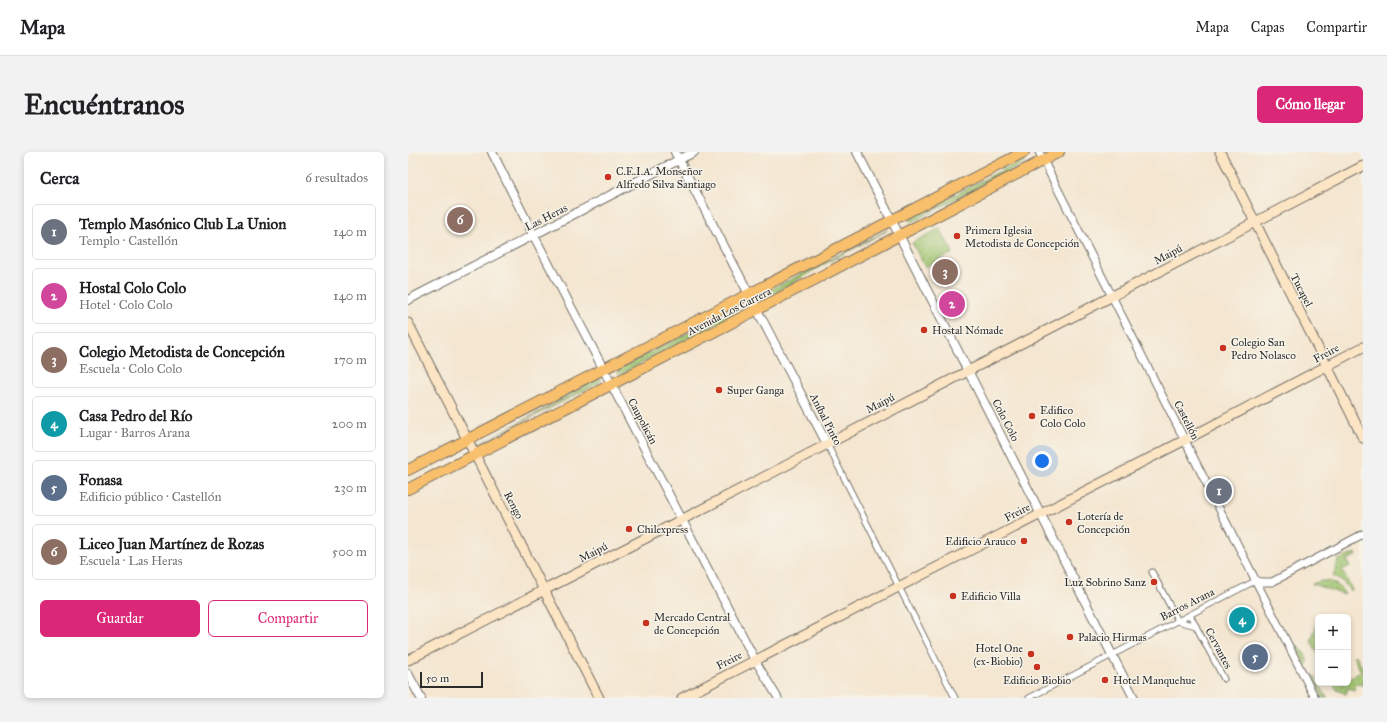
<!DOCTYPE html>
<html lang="es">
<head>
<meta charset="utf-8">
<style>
	body { margin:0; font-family:"IM FELL Great Primer",serif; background:#f2f2f2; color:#202124 }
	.controls { position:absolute; right:12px; bottom:12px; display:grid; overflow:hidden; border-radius:6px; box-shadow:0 2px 6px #0003 }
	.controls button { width:36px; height:36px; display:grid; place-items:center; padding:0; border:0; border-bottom:1px solid #e0e0e0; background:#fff; color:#202124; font:20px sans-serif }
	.scale { position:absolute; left:12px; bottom:10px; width:63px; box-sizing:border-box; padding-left:4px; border:2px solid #2b2b2b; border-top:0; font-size:11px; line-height:14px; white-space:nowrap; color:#2b2b2b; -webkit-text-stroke:3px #f7f3e8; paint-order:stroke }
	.you { position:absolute; left:634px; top:309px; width:14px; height:14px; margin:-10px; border:3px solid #fff; border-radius:50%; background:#1a73e8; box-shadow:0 0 0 6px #1a73e833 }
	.badge { display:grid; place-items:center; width:26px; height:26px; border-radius:50%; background:#db2777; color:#fff; font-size:13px; font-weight:700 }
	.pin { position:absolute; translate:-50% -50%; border:2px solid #fff; box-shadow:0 1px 4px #0006 }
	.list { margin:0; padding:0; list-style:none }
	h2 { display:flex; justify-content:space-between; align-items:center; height:52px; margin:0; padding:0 16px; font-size:17px }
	h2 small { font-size:13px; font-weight:400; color:#757577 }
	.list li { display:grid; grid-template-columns:26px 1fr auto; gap:12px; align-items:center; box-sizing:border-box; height:56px; margin:0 8px 8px; padding:0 8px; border:1px solid #e0e0e0; border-radius:6px }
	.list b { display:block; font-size:15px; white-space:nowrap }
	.list p { margin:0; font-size:13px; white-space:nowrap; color:#757577 }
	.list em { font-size:13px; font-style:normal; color:#757577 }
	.actions { display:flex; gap:8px; padding:12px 16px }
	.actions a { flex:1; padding:9px 0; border:1px solid #db2777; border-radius:6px; text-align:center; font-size:14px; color:#db2777 }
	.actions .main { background:#db2777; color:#fff }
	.map { position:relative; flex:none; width:955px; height:546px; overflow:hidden; border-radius:6px }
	header { display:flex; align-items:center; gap:24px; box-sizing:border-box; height:56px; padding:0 20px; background:#fff; border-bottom:1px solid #e0e0e0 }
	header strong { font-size:19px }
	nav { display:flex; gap:22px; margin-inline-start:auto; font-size:14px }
	.intro { display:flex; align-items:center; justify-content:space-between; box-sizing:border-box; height:96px; padding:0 24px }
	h1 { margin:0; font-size:28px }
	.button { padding:10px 18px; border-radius:6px; background:#db2777; color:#fff; font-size:14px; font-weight:700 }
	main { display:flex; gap:24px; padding:0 24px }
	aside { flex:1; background:#fff; border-radius:6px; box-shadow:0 2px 6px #0003 }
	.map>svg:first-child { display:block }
	.grass { fill:url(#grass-dots); stroke:#66784d }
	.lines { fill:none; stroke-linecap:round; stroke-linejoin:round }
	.pedestrian-casing { stroke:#716c65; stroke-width:7 }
	.minor-casing { stroke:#716c65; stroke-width:9 }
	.tertiary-casing { stroke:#716c65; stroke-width:10 }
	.secondary-casing { stroke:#716c65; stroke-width:11 }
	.primary-casing { stroke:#716c65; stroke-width:12 }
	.pedestrian { stroke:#fff; stroke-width:5 }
	.minor { stroke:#fff; stroke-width:7 }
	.tertiary { stroke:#fff; stroke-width:8 }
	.secondary { stroke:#fce5c4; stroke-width:9 }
	.primary { stroke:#f8bf6c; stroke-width:10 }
	.poi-dot { fill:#c8321e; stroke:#f7f3e8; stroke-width:1.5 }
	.labels { text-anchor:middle; stroke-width:3; stroke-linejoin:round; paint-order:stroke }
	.poi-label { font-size:11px; fill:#2b2b2b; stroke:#f7f3e8; text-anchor:start }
	.street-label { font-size:11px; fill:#2b2b2b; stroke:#f7f3e8 }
</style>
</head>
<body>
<header>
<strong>Mapa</strong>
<nav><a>Mapa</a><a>Capas</a><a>Compartir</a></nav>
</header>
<div class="intro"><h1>Encuéntranos</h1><a class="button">Cómo llegar</a></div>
<main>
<aside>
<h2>Cerca<small>6 resultados</small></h2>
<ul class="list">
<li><span class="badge" style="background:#6b7280">1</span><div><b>Templo Masónico Club La Union</b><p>Templo · Castellón</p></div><em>140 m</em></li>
<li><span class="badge" style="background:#d1479c">2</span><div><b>Hostal Colo Colo</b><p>Hotel · Colo Colo</p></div><em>140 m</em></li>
<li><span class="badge" style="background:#8d6e63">3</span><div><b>Colegio Metodista de Concepción</b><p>Escuela · Colo Colo</p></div><em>170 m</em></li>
<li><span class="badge" style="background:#0f9aa8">4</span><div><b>Casa Pedro del Río</b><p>Lugar · Barros Arana</p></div><em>200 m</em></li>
<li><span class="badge" style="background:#5c6f8a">5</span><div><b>Fonasa</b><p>Edificio público · Castellón</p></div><em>230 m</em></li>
<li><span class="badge" style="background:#8d6e63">6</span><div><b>Liceo Juan Martínez de Rozas</b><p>Escuela · Las Heras</p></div><em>500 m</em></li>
</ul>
<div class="actions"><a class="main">Guardar</a><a>Compartir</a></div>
</aside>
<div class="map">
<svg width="955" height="546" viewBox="0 0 955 546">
	<defs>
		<pattern id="grass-dots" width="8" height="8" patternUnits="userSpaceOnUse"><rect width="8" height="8" fill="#a0c56f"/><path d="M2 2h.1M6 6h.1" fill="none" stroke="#8aa960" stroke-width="1.8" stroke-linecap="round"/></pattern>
	</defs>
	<rect width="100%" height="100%" fill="#f7f3e8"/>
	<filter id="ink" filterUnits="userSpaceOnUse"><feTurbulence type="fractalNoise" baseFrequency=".025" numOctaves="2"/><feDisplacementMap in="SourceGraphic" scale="8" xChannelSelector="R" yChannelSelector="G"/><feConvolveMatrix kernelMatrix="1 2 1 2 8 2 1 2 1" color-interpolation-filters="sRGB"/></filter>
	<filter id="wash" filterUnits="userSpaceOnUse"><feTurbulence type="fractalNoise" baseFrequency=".012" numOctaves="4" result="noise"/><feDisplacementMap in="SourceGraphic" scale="16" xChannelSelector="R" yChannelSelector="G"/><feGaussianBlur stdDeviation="0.9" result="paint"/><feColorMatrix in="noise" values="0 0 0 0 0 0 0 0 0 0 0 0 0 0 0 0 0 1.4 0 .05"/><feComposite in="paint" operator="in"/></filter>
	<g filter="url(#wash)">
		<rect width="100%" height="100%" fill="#f4e6d0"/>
		<!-- grass -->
		<g class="grass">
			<path d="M 615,7 L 617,11 L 504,70 L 500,67 Z"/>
			<path d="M 532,76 L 545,101 L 517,115 L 504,91 Z"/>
			<path d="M 479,78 L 478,79 L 409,116 L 382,133 L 352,149 L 350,149 L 349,146 L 352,143 Z"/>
			<path d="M 329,156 L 332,158 L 329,161 L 213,222 L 209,220 L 210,217 Z"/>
			<path d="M 189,226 L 192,227 L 193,230 L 69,293 L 144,253 Z"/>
			<path d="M 948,401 L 949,403 L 939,408 L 942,414 L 934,418 L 944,438 L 942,439 L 935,430 L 925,424 L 930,408 Z"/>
			<path d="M 913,429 C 924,428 932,433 937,443 L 904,432 Z"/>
			<path d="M 909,471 L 910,471 L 910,502 L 903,489 Z"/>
			<path d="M 888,492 C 894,497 899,503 900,511 L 897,514 L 887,493 Z"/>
			<path d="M 948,503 L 955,517 L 955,533 L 948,532 L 946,538 L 940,536 L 938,542 L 929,538 L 925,531 L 940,531 L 940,526 L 953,520 L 945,504 Z"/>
			<path d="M 903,522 L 908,525 L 910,531 L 911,531 L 919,546 L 915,546 Z"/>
		</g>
	</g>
	<g filter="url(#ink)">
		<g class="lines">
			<defs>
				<g id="pedestrian">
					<path d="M 419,292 L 547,546"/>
					<path d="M 744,420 L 770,469 L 788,474"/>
					<path d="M 782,463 L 816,527"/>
					<path d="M 621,546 L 847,429"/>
				</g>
				<g id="minor">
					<path d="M 631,0 L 907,546"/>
					<path d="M 847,429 L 854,430 L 864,430 L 955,382"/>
					<path d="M 347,508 L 370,546"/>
				</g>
				<g id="tertiary">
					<path d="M 84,0 L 126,84 L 347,508"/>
					<path d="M 267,0 L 419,292"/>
					<path d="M 449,0 L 726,546"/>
					<path d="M 0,148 L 286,0"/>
					<path d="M 0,522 L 13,546"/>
				</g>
				<g id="secondary">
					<path d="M 812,0 L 955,286"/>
					<path d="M 0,171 L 191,546"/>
					<path d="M 0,508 L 275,367 L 955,14"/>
					<path d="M 274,546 L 777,288 L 955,195"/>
				</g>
				<g id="primary">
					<path d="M 0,318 L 616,0"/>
					<path d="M 0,337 L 358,153 L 651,0"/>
				</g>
			</defs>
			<!-- pedestrian casing -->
			<use href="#pedestrian" class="pedestrian-casing"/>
			<!-- minor casing -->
			<use href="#minor" class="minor-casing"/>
			<!-- tertiary casing -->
			<use href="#tertiary" class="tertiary-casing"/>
			<!-- secondary casing -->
			<use href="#secondary" class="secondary-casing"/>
			<!-- primary casing -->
			<use href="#primary" class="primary-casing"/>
			<!-- pedestrian -->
			<use href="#pedestrian" class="pedestrian"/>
			<!-- minor -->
			<use href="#minor" class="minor"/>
			<!-- tertiary -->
			<use href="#tertiary" class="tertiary"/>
			<!-- secondary -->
			<use href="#secondary" class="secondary"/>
			<!-- primary -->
			<use href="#primary" class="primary"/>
		</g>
	</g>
	<!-- markers -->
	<g class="poi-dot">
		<circle cx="200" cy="25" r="4"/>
		<circle cx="549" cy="84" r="4"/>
		<circle cx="516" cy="178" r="4"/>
		<circle cx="815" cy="196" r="4"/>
		<circle cx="311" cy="238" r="4"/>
		<circle cx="624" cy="264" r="4"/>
		<circle cx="661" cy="370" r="4"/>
		<circle cx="221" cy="377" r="4"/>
		<circle cx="616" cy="389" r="4"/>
		<circle cx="746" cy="430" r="4"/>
		<circle cx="545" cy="444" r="4"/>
		<circle cx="238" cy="471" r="4"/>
		<circle cx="662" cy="485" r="4"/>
		<circle cx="623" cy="502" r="4"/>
		<circle cx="629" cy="515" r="4"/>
		<circle cx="697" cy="528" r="4"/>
	</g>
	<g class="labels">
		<!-- poi labels -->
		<g class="poi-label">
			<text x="208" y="23">C.E.I.A. Monseñor<tspan x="208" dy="13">Alfredo Silva Santiago</tspan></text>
			<text x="557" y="82">Primera Iglesia<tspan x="557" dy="13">Metodista de Concepción</tspan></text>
			<text x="524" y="182">Hostal Nómade</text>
			<text x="823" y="194">Colegio San<tspan x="823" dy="13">Pedro Nolasco</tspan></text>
			<text x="319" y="242">Super Ganga</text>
			<text x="632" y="262">Edifico<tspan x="632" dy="13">Colo Colo</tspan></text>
			<text x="669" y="368">Lotería de<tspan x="669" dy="13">Concepción</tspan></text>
			<text x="229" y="381">Chilexpress</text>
			<text x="608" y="393" text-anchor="end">Edificio Arauco</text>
			<text x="738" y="434" text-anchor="end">Luz Sobrino Sanz</text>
			<text x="553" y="448">Edificio Villa</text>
			<text x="246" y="469">Mercado Central<tspan x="246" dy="13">de Concepción</tspan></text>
			<text x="670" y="489">Palacio Hirmas</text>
			<text x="615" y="500" text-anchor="end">Hotel One<tspan x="615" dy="13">(ex-Biobio)</tspan></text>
			<text x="629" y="532" text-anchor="middle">Edificio Biobio</text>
			<text x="705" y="532">Hotel Manquehue</text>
		</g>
		<!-- street labels -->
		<g class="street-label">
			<text transform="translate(138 65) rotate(-27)" y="4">Las Heras</text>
			<text transform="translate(760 102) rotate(-28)" y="4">Maipú</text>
			<text transform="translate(894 138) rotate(63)" y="4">Tucapel</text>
			<text transform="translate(321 159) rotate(-27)" y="4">Avenida Los Carrera</text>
			<text transform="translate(918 201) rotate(-28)" y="4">Freire</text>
			<text transform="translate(472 251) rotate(-27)" y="4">Maipú</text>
			<text transform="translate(418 267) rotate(63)" y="4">Aníbal Pinto</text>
			<text transform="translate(598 268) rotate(63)" y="4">Colo Colo</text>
			<text transform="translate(779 268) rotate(63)" y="4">Castellón</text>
			<text transform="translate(235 269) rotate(62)" y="4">Caupolicán</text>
			<text transform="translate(106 353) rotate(63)" y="4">Rengo</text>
			<text transform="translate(609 360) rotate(-27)" y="4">Freire</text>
			<text transform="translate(185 400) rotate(-27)" y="4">Maipú</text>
			<text transform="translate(779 452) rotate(-27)" y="4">Barros Arana</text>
			<text transform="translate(811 496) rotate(62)" y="4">Cervantes</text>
			<text transform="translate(321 508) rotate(-27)" y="4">Freire</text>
		</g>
	</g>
</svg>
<div class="controls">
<button>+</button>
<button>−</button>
</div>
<div class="scale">50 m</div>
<div class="you"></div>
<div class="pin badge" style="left:811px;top:339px;background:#6b7280">1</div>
<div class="pin badge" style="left:544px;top:152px;background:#d1479c">2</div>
<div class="pin badge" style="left:537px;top:120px;background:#8d6e63">3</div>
<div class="pin badge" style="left:834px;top:468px;background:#0f9aa8">4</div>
<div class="pin badge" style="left:847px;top:505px;background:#5c6f8a">5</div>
<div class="pin badge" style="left:52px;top:68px;background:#8d6e63">6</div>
</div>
</main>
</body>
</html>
